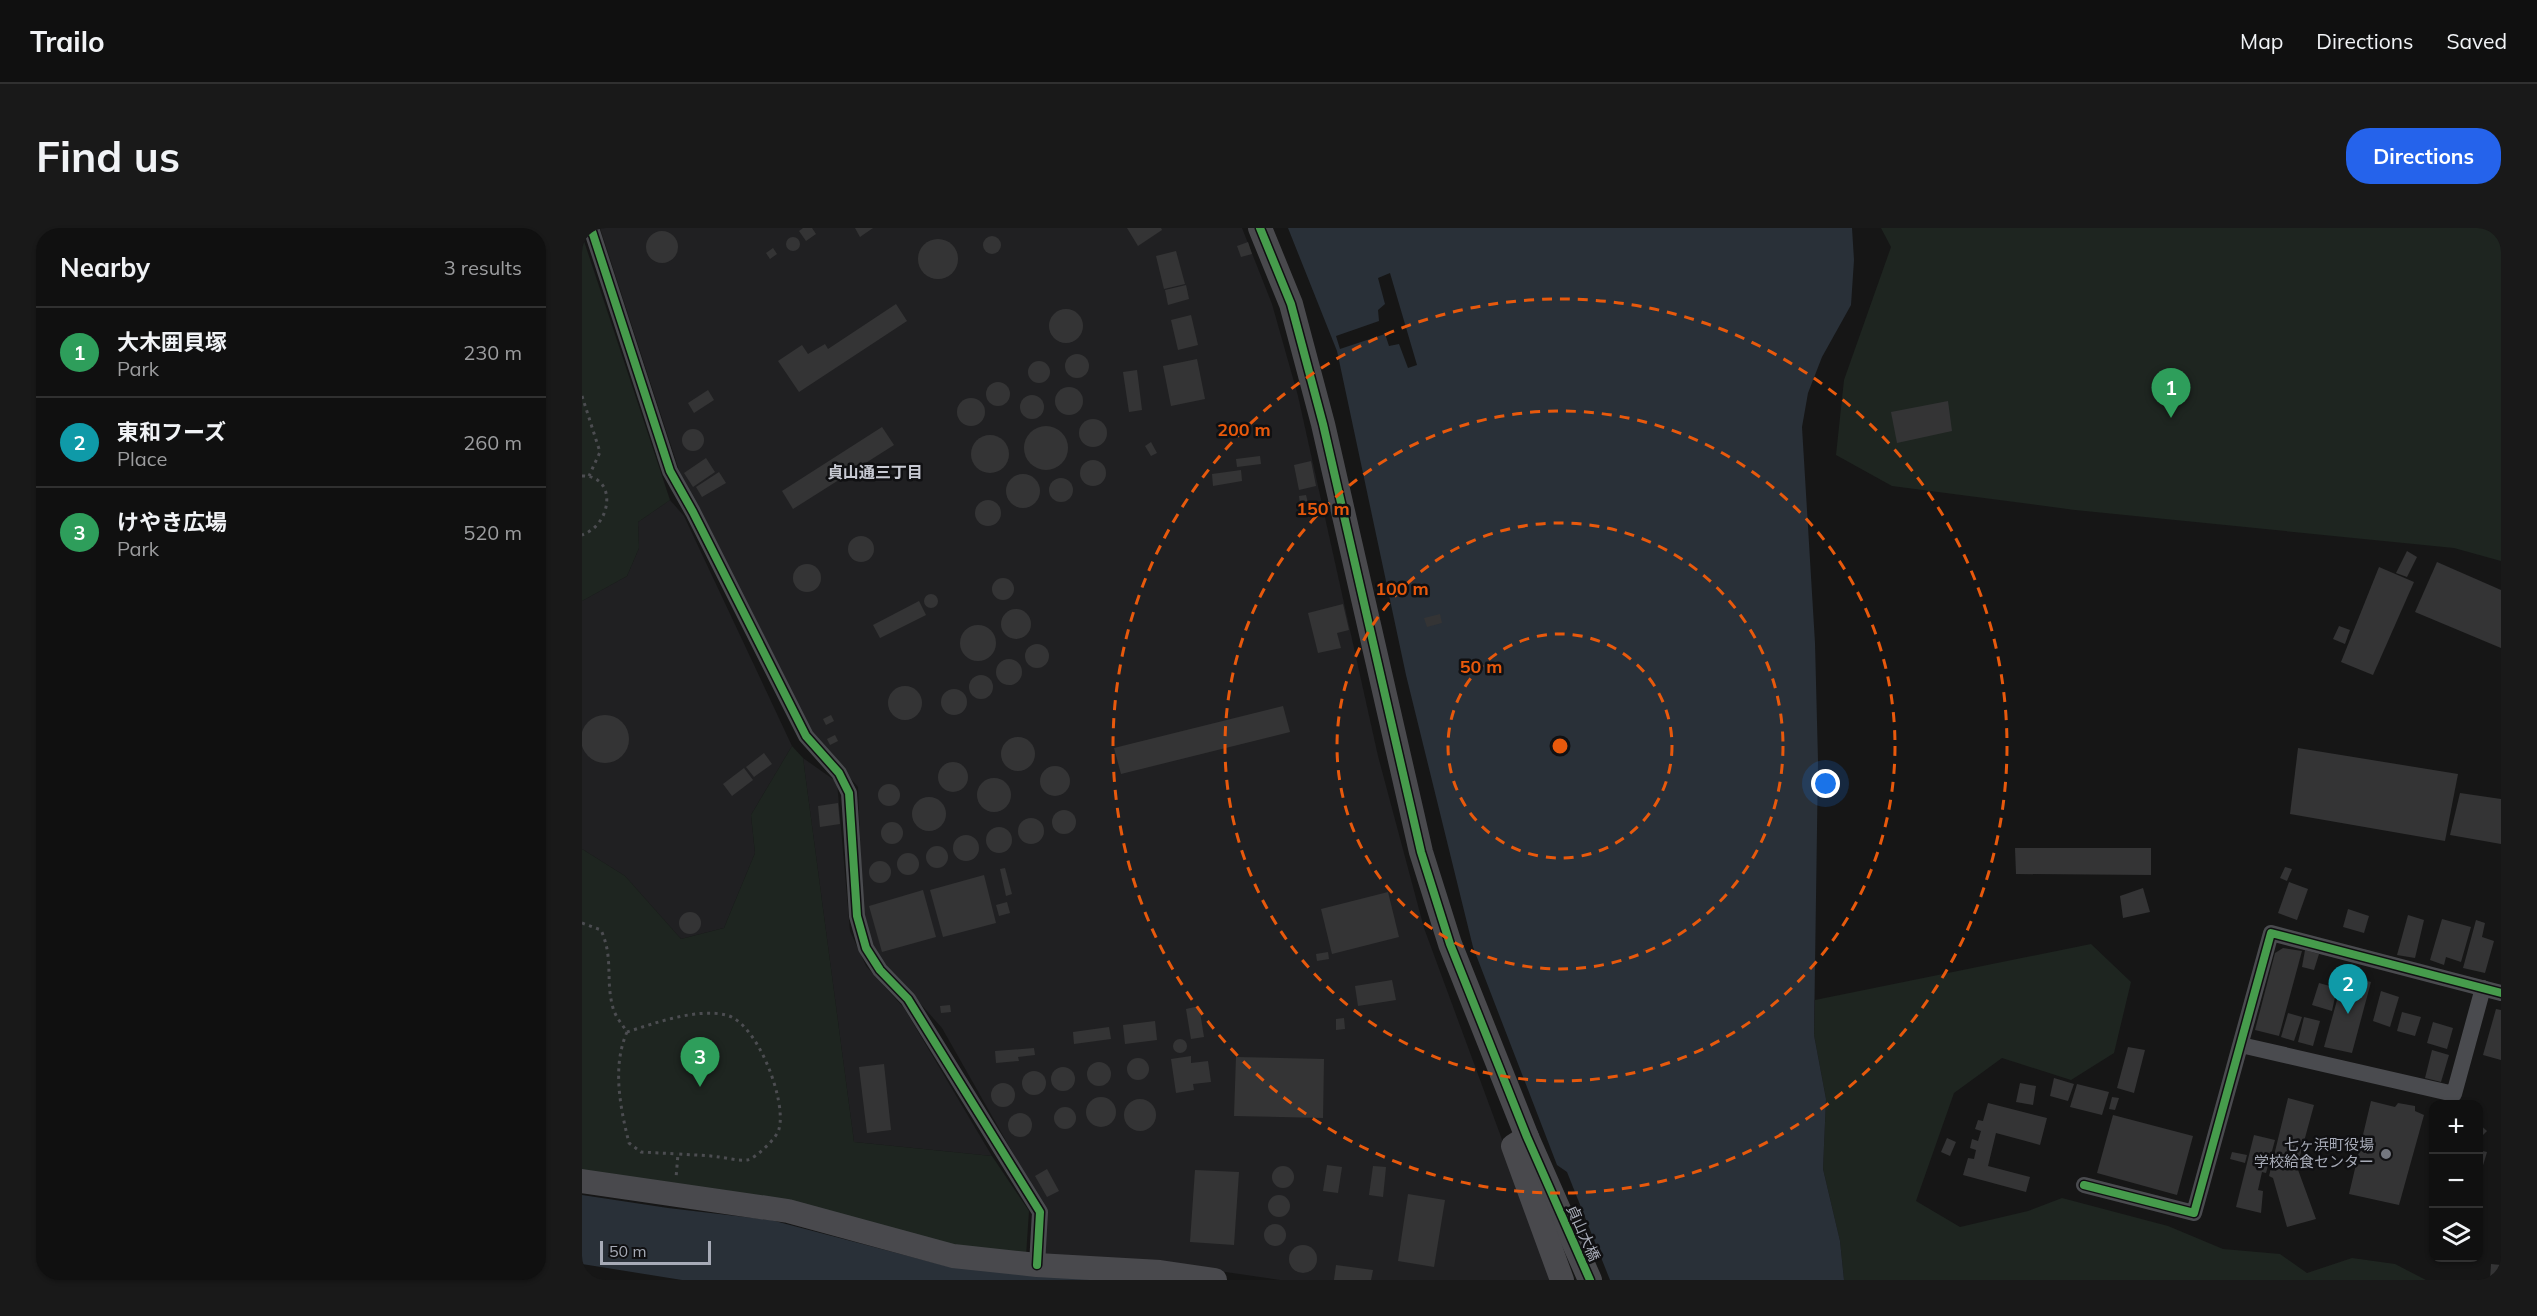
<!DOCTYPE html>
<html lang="en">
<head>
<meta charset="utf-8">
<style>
	body { margin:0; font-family:Mulish,"Noto Sans JP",sans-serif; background:#191919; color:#f1f3f6 }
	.controls { position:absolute; right:18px; bottom:18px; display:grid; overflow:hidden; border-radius:12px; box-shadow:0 2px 4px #0004 }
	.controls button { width:54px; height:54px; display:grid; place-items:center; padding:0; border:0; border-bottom:2px solid #303030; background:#101010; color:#f1f3f6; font:30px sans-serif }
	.scale { position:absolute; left:18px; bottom:15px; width:111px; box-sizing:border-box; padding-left:6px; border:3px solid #a7abb7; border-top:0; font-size:16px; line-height:21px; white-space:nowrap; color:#a7abb7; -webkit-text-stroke:4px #101012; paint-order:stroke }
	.you { position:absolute; left:1244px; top:556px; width:21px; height:21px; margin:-15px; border:4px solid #fff; border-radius:50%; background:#1a73e8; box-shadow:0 0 0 9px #1a73e833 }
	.badge { display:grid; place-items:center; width:39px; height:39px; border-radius:50%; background:#2563eb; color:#fff; font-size:20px; font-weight:700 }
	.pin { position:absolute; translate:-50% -50px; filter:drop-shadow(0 2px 3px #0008) }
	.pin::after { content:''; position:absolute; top:32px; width:21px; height:18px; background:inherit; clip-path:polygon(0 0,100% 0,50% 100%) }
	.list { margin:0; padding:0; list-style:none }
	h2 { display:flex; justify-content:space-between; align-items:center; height:78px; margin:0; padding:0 24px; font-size:26px }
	h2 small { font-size:20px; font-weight:400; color:#9c9d9f }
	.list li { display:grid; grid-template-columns:39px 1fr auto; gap:18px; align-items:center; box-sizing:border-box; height:90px; padding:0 24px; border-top:2px solid #303030 }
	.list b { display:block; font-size:22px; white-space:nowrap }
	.list p { margin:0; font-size:20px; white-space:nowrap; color:#9c9d9f }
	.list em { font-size:20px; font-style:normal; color:#9c9d9f }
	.icon { flex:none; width:33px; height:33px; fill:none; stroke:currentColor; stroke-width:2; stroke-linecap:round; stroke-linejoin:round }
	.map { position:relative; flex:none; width:1919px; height:1052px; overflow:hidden; border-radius:24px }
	header { display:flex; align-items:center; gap:36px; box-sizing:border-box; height:84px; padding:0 30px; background:#101010; border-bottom:2px solid #303030 }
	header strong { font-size:28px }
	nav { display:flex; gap:33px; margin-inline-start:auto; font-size:21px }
	.intro { display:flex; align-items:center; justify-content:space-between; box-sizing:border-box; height:144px; padding:0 36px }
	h1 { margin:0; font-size:42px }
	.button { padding:15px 27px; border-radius:24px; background:#2563eb; color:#fff; font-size:21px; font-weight:700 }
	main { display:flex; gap:36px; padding:0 36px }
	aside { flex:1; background:#101010; border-radius:24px; box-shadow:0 2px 4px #0004 }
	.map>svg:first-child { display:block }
	.built { fill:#202022 }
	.green { fill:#1e2520 }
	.water { fill:#293038 }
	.pier { fill:#161616 }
	.building { fill:#343435 }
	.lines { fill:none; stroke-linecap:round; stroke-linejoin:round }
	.path { stroke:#4c4d51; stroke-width:3; stroke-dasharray:3 4.5; stroke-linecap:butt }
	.street { stroke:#4a4b4f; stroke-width:16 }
	.secondary { stroke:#49494d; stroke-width:24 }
	.cycleway-casing { stroke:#101012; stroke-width:11 }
	.cycleway { stroke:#469c4c; stroke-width:8 }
	.ring { fill:none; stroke:#e8590c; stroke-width:3; stroke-dasharray:10 8 }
	.poi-dot { fill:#74777f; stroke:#101012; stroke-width:2 }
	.labels { text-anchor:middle; stroke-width:5; stroke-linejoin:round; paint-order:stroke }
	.poi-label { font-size:15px; fill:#a7abb7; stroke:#101012; text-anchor:end }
	.street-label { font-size:15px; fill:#a7abb7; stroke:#101012 }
	.neighbourhood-label { font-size:16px; font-weight:bold; fill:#c8cad3; stroke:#101012 }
	.centre { fill:#e8590c; stroke:#101012; stroke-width:3 }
	.ring-label { font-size:18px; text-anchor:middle; font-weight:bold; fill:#e8590c; stroke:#101012; stroke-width:5; stroke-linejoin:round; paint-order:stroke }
</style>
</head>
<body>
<header>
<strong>Trailo</strong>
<nav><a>Map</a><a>Directions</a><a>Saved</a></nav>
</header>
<div class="intro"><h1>Find us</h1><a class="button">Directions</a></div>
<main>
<aside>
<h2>Nearby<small>3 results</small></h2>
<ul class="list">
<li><span class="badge" style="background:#2e9e5b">1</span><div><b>大木囲貝塚</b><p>Park</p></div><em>230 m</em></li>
<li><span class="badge" style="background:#0f9aa8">2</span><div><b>東和フーズ</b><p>Place</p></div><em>260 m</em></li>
<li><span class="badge" style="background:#2e9e5b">3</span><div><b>けやき広場</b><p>Park</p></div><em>520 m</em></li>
</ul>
</aside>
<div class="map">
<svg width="1919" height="1052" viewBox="0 0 1919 1052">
	<rect width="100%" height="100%" fill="#161616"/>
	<!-- built -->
	<g class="built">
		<path d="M 18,0 L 660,0 L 690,76 L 716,168 L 796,528 L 842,700 L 918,906 L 969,1052 L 698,1052 L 582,1035 L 466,1032 L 462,1025 L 465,985 L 360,800 L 294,726 L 281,686 L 276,559 L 232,508 L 98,245 Z"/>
		<path d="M 88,272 L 102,288 L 210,518 L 169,587 L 173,625 L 142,700 L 99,711 L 43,648 L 0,621 L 0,373 L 45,348 L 57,320 L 56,294 Z"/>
		<path d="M 221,530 L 255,554 L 268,703 L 284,738 L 322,780 L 410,928 L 272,914 Z"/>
	</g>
	<!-- green -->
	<g class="green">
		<path d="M 1299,0 L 1919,0 L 1919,333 L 1872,320 L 1493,282 L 1310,258 L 1254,227 L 1262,152 L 1309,19 Z"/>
		<path d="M 0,7 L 88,272 L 56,294 L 57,320 L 45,348 L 0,373 Z"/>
		<path d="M 210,518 L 221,530 L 272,914 L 410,928 L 447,983 L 444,1028 L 352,1015 L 0,942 L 0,621 L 43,648 L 99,711 L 142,700 L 173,625 L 169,587 Z"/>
		<path d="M 1509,716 L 1549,754 L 1532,825 L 1489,852 L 1420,830 L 1372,865 L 1334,973 L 1378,999 L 1446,983 L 1480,970 L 1586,998 L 1641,1021 L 1698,1026 L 1725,1045 L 1770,1030 L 1813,1036 L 1844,1052 L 1262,1052 L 1258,1013 L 1241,941 L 1244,871 L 1232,807 L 1233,772 Z"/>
	</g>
	<!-- water -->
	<g class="water">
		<path d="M 706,0 L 1270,0 L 1272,32 L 1269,77 L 1240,129 L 1226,165 L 1220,199 L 1233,415 L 1236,533 L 1232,807 L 1244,871 L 1241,941 L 1258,1013 L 1262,1052 L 1028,1052 L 985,944 L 975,937 L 891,719 L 824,447 L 755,123 Z"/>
		<path d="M 0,967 L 86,980 L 189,992 L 368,1039 L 516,1052 L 100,1052 L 0,1036 Z"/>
	</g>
	<!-- pier -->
	<path class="pier" d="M 808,45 L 835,137 L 826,140 L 817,116 L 807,118 L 803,106 L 758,121 L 754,108 L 797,93 L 796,82 L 803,76 L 796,50 Z"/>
	<!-- building -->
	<g class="building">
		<path d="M 221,0 L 230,0 L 234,6 L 224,13 L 217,3 Z"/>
		<path d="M 273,0 L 291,0 L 278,9 Z"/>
		<path d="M 545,0 L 579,0 L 580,2 L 556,18 Z"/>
		<circle cx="80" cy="19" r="16"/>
		<circle cx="410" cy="17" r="9"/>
		<circle cx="211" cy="16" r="7"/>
		<circle cx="356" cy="31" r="20"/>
		<path d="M 666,14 L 670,26 L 659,29 L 655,18 Z"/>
		<path d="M 191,20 L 195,26 L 188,31 L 184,25 Z"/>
		<path d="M 594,23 L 603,56 L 582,61 L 574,28 Z"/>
		<path d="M 604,57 L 607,71 L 586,77 L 583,62 Z"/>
		<path d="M 314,76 L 325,93 L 217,164 L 196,133 L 220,117 L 226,126 L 243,116 L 246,121 Z"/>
		<circle cx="484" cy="98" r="17"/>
		<path d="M 609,87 L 616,117 L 596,122 L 589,92 Z"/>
		<circle cx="495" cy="138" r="12"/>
		<path d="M 615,131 L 623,171 L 589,178 L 581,138 Z"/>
		<circle cx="457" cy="144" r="11"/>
		<path d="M 555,142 L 560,182 L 547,184 L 541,144 Z"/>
		<circle cx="416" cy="166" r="12"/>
		<circle cx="487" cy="173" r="14"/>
		<path d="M 126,162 L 132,172 L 112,185 L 106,175 Z"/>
		<circle cx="450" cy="179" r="12"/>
		<circle cx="389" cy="184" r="14"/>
		<path d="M 1366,173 L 1370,203 L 1315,215 L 1309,184 Z"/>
		<circle cx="511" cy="205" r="14"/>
		<circle cx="464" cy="220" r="22"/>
		<path d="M 300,199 L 312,217 L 211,281 L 200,263 Z"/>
		<circle cx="111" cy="212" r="11"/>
		<circle cx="408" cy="226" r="19"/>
		<path d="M 569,214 L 575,225 L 569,228 L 563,218 Z"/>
		<path d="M 678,228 L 679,236 L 655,239 L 654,231 Z"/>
		<path d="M 124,230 L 133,244 L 111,259 L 102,245 Z"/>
		<circle cx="511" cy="245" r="13"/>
		<path d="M 729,233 L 734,258 L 717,262 L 712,237 Z"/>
		<path d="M 659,242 L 660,253 L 631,258 L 630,246 Z"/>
		<path d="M 137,244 L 144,255 L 120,269 L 114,259 Z"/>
		<circle cx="441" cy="263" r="17"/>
		<circle cx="479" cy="262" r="12"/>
		<path d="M 724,267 L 726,275 L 718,276 L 717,268 Z"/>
		<circle cx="406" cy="285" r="13"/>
		<circle cx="279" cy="321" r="13"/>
		<path d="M 1825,323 L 1835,329 L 1825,349 L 1814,345 Z"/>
		<path d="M 1855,334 L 1919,362 L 1919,420 L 1833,384 Z"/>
		<circle cx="225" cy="350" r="14"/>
		<path d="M 1797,339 L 1832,354 L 1791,447 L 1759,434 Z"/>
		<circle cx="421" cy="361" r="11"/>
		<circle cx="349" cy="373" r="7"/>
		<path d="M 337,373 L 344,387 L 298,410 L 291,397 Z"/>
		<path d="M 761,376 L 767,402 L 755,405 L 759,420 L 736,425 L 726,385 Z"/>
		<circle cx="434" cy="396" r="15"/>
		<path d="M 858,386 L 860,395 L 845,399 L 842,390 Z"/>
		<circle cx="396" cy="415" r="18"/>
		<path d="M 1757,398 L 1768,402 L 1763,416 L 1751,411 Z"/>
		<circle cx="455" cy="428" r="12"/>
		<circle cx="427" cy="444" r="13"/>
		<circle cx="399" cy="459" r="12"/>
		<circle cx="323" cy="475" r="17"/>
		<circle cx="372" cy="474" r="13"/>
		<path d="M 701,478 L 708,504 L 539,546 L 532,520 Z"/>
		<path d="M 249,487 L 252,493 L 244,497 L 241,491 Z"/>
		<circle cx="23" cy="511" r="24"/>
		<path d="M 253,507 L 256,513 L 248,517 L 245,511 Z"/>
		<circle cx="436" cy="526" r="17"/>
		<path d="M 1716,520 L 1876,546 L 1863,613 L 1708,586 Z"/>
		<path d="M 182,525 L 190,536 L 172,549 L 164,539 Z"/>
		<circle cx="371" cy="549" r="15"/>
		<circle cx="473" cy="553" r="15"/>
		<path d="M 162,540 L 171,552 L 150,568 L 141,556 Z"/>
		<circle cx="412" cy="567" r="17"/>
		<circle cx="307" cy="567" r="11"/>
		<path d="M 1878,565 L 1919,571 L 1919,616 L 1868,607 Z"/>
		<circle cx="347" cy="586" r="17"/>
		<path d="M 256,575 L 258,596 L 238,599 L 236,578 Z"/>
		<circle cx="482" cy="594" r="12"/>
		<circle cx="449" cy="603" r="13"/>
		<circle cx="310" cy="605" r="11"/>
		<circle cx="417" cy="612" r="13"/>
		<circle cx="384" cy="620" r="13"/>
		<circle cx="355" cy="629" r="11"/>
		<path d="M 1433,620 L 1569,620 L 1569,647 L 1434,646 Z"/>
		<circle cx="326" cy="636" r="11"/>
		<circle cx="298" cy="644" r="11"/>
		<path d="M 1703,639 L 1710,641 L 1705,653 L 1698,650 Z"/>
		<path d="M 423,640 L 430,666 L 424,668 L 418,641 Z"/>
		<path d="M 402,647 L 414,695 L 361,709 L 348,662 Z"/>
		<path d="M 1707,654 L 1726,661 L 1715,692 L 1696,685 Z"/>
		<path d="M 1561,660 L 1568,684 L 1541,690 L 1538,668 Z"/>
		<path d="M 341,662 L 354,709 L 300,724 L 287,678 Z"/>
		<path d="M 806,664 L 817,709 L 750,726 L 739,681 Z"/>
		<path d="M 425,674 L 428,685 L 417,688 L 414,677 Z"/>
		<path d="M 1766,681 L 1787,688 L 1782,705 L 1761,699 Z"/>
		<circle cx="108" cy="695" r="11"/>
		<path d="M 1826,687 L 1842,692 L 1833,730 L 1815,727 Z"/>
		<path d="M 1860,691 L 1889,699 L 1879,734 L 1864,729 L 1862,737 L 1848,732 Z"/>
		<path d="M 1894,692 L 1903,695 L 1900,709 L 1912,713 L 1903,745 L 1881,740 Z"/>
		<path d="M 1701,720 L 1720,723 L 1697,808 L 1673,802 L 1693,725 Z"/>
		<path d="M 1723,722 L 1737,726 L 1732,742 L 1720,739 Z"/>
		<path d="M 746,724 L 747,731 L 735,733 L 734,726 Z"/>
		<path d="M 1762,747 L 1789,754 L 1770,825 L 1742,819 Z"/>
		<path d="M 810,752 L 814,772 L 776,778 L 773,758 Z"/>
		<path d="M 1737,755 L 1755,760 L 1750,783 L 1730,777 Z"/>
		<path d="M 1799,763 L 1817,769 L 1808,799 L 1791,793 Z"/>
		<path d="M 368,777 L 369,784 L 359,785 L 358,778 Z"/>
		<path d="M 617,778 L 622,809 L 609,811 L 604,781 Z"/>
		<path d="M 1914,781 L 1919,782 L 1919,832 L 1901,827 Z"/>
		<path d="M 1820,784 L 1839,789 L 1833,808 L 1815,803 Z"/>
		<path d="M 1706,785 L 1720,789 L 1712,813 L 1699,809 Z"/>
		<path d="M 1722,789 L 1738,793 L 1731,818 L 1716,814 Z"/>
		<path d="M 762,790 L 763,801 L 754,802 L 754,791 Z"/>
		<path d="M 573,793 L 575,812 L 543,816 L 541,797 Z"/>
		<path d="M 1851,794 L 1871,800 L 1865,821 L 1845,815 Z"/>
		<path d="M 527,799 L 529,811 L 492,816 L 491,804 Z"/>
		<circle cx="598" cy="818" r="7"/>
		<path d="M 1546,819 L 1563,822 L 1552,865 L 1535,860 Z"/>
		<path d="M 452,820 L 453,827 L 436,829 L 437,833 L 414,835 L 413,823 Z"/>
		<path d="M 1850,822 L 1867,827 L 1859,854 L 1843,850 Z"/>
		<path d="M 609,828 L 609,835 L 626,833 L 629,854 L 611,856 L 612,862 L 594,865 L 589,831 Z"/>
		<path d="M 654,829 L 742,831 L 741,890 L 652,888 Z"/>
		<circle cx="556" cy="841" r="11"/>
		<circle cx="517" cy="846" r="12"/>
		<path d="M 302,836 L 309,902 L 285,905 L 277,839 Z"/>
		<circle cx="481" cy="851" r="12"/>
		<circle cx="452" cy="855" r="12"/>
		<path d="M 1472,850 L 1492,856 L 1486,873 L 1468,868 Z"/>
		<circle cx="421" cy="867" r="12"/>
		<path d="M 1438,855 L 1454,858 L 1451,877 L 1434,874 Z"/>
		<path d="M 1495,856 L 1527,864 L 1520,887 L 1488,879 Z"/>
		<circle cx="519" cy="884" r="15"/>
		<path d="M 1530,869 L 1537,870 L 1533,882 L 1527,881 Z"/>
		<path d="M 1706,870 L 1732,877 L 1715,939 L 1734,991 L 1705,999 L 1691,950 L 1687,948 Z"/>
		<circle cx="558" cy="887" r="16"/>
		<path d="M 1789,873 L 1813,879 L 1816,875 L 1833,878 L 1833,883 L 1842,887 L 1817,977 L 1767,966 Z"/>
		<path d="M 1406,875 L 1465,890 L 1458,917 L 1414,905 L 1406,938 L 1448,949 L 1444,964 L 1381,947 L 1386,930 L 1392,931 L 1394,922 L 1388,920 L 1390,911 L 1396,913 L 1399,903 L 1393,901 L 1396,892 L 1401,893 Z"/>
		<circle cx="483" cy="890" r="11"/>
		<circle cx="438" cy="897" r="12"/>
		<path d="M 1531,887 L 1611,908 L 1595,967 L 1515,945 Z"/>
		<path d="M 1896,895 L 1905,903 L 1900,908 L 1896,905 Z"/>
		<path d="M 1672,907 L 1693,912 L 1684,945 L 1680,944 L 1676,962 L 1681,963 L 1679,985 L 1654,979 Z"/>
		<path d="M 1365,910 L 1374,914 L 1368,928 L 1359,924 Z"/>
		<path d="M 1896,922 L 1905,924 L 1897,951 L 1896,951 Z"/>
		<path d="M 1650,924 L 1665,927 L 1663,935 L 1648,931 Z"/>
		<path d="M 745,937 L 760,939 L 756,965 L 741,963 Z"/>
		<circle cx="701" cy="949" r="11"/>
		<path d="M 791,938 L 804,939 L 801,969 L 787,967 Z"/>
		<path d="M 465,941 L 477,963 L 465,969 L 453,948 Z"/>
		<path d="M 613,942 L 657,944 L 652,1017 L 608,1014 Z"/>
		<path d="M 826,966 L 863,972 L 852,1039 L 816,1033 Z"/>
		<circle cx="697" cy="978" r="11"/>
		<circle cx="693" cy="1007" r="11"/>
		<circle cx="721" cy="1031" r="14"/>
		<path d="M 1909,1036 L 1919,1037 L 1918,1052 L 1908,1052 Z"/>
		<path d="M 754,1037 L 791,1042 L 789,1052 L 752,1052 Z"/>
	</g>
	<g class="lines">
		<!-- path -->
		<g class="path">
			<path d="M 0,168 L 18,224 L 7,248"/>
			<path d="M 0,248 C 35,247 31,296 0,307"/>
			<path d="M 0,695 L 19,702 C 32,731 23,751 31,780 C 33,788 40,796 45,804 C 30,838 38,879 47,915 L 59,924 L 96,926"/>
			<path d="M 45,804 C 73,795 114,780 144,787 C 175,794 205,873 197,901 C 195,910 174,930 165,932 C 157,933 145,930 137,929 C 124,927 110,927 96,926 L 94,950"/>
		</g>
		<!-- street -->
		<g class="street">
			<path d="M 9,0 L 88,243 L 111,284 L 224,508 L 257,545 L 267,565 L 275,688 L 284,720 L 298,742 L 326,771 L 458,984 L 455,1037"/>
			<path d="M 1659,817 L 1872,866 L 1901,760"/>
			<path d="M 1502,957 L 1612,985 L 1689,705 L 1919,765"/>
		</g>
		<!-- secondary -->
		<g class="secondary">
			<path d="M 678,0 L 709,76 L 741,196 L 839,624 L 868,716 L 945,909 L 1008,1052"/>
			<path d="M 945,909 L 931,918 L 980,1052"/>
			<path d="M 0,953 L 206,983 L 371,1028 L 455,1037 L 578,1044 L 633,1052"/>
		</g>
		<defs>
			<g id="cycleway">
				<path d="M 9,0 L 88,243 L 111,284 L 224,508 L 257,545 L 267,565 L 275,688 L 284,720 L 298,742 L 326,771 L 458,984 L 455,1037"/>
				<path d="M 678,0 L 709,76 L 741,196 L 839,624 L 868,716 L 945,909 L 1008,1052"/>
				<path d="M 1502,957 L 1612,985 L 1689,705 L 1919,765"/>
			</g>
		</defs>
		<!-- cycleway casing -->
		<use href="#cycleway" class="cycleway-casing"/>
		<!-- cycleway -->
		<use href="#cycleway" class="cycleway"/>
	</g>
	<!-- distance rings -->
	<g class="ring">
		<circle cx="978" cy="518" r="112"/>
		<circle cx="978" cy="518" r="223"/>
		<circle cx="978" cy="518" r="335"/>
		<circle cx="978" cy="518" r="447"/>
	</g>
	<!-- markers -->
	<circle class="poi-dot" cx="1804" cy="926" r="6"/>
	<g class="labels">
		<!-- poi labels -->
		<g class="poi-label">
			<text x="1792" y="922">七ヶ浜町役場<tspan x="1792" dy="17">学校給食センター</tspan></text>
		</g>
		<!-- street labels -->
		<g class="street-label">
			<text transform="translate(1001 1005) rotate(66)" y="5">貞山大橋</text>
		</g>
		<!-- neighbourhood labels -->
		<g class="neighbourhood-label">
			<text x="293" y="250">貞山通三丁目</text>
		</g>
	</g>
	<circle cx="978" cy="518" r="9" class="centre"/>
	<g class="ring-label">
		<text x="662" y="208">200 m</text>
		<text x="741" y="287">150 m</text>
		<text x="820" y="367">100 m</text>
		<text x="899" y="445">50 m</text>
	</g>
</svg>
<div class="controls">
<button>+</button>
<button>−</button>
<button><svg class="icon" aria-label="layers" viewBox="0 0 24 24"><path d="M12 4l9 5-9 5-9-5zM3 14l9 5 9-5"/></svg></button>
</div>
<div class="scale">50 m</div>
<div class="you"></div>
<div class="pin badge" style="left:1589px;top:190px;background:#2e9e5b">1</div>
<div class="pin badge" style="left:1766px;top:786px;background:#0f9aa8">2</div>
<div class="pin badge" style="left:118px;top:859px;background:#2e9e5b">3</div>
</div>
</main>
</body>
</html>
